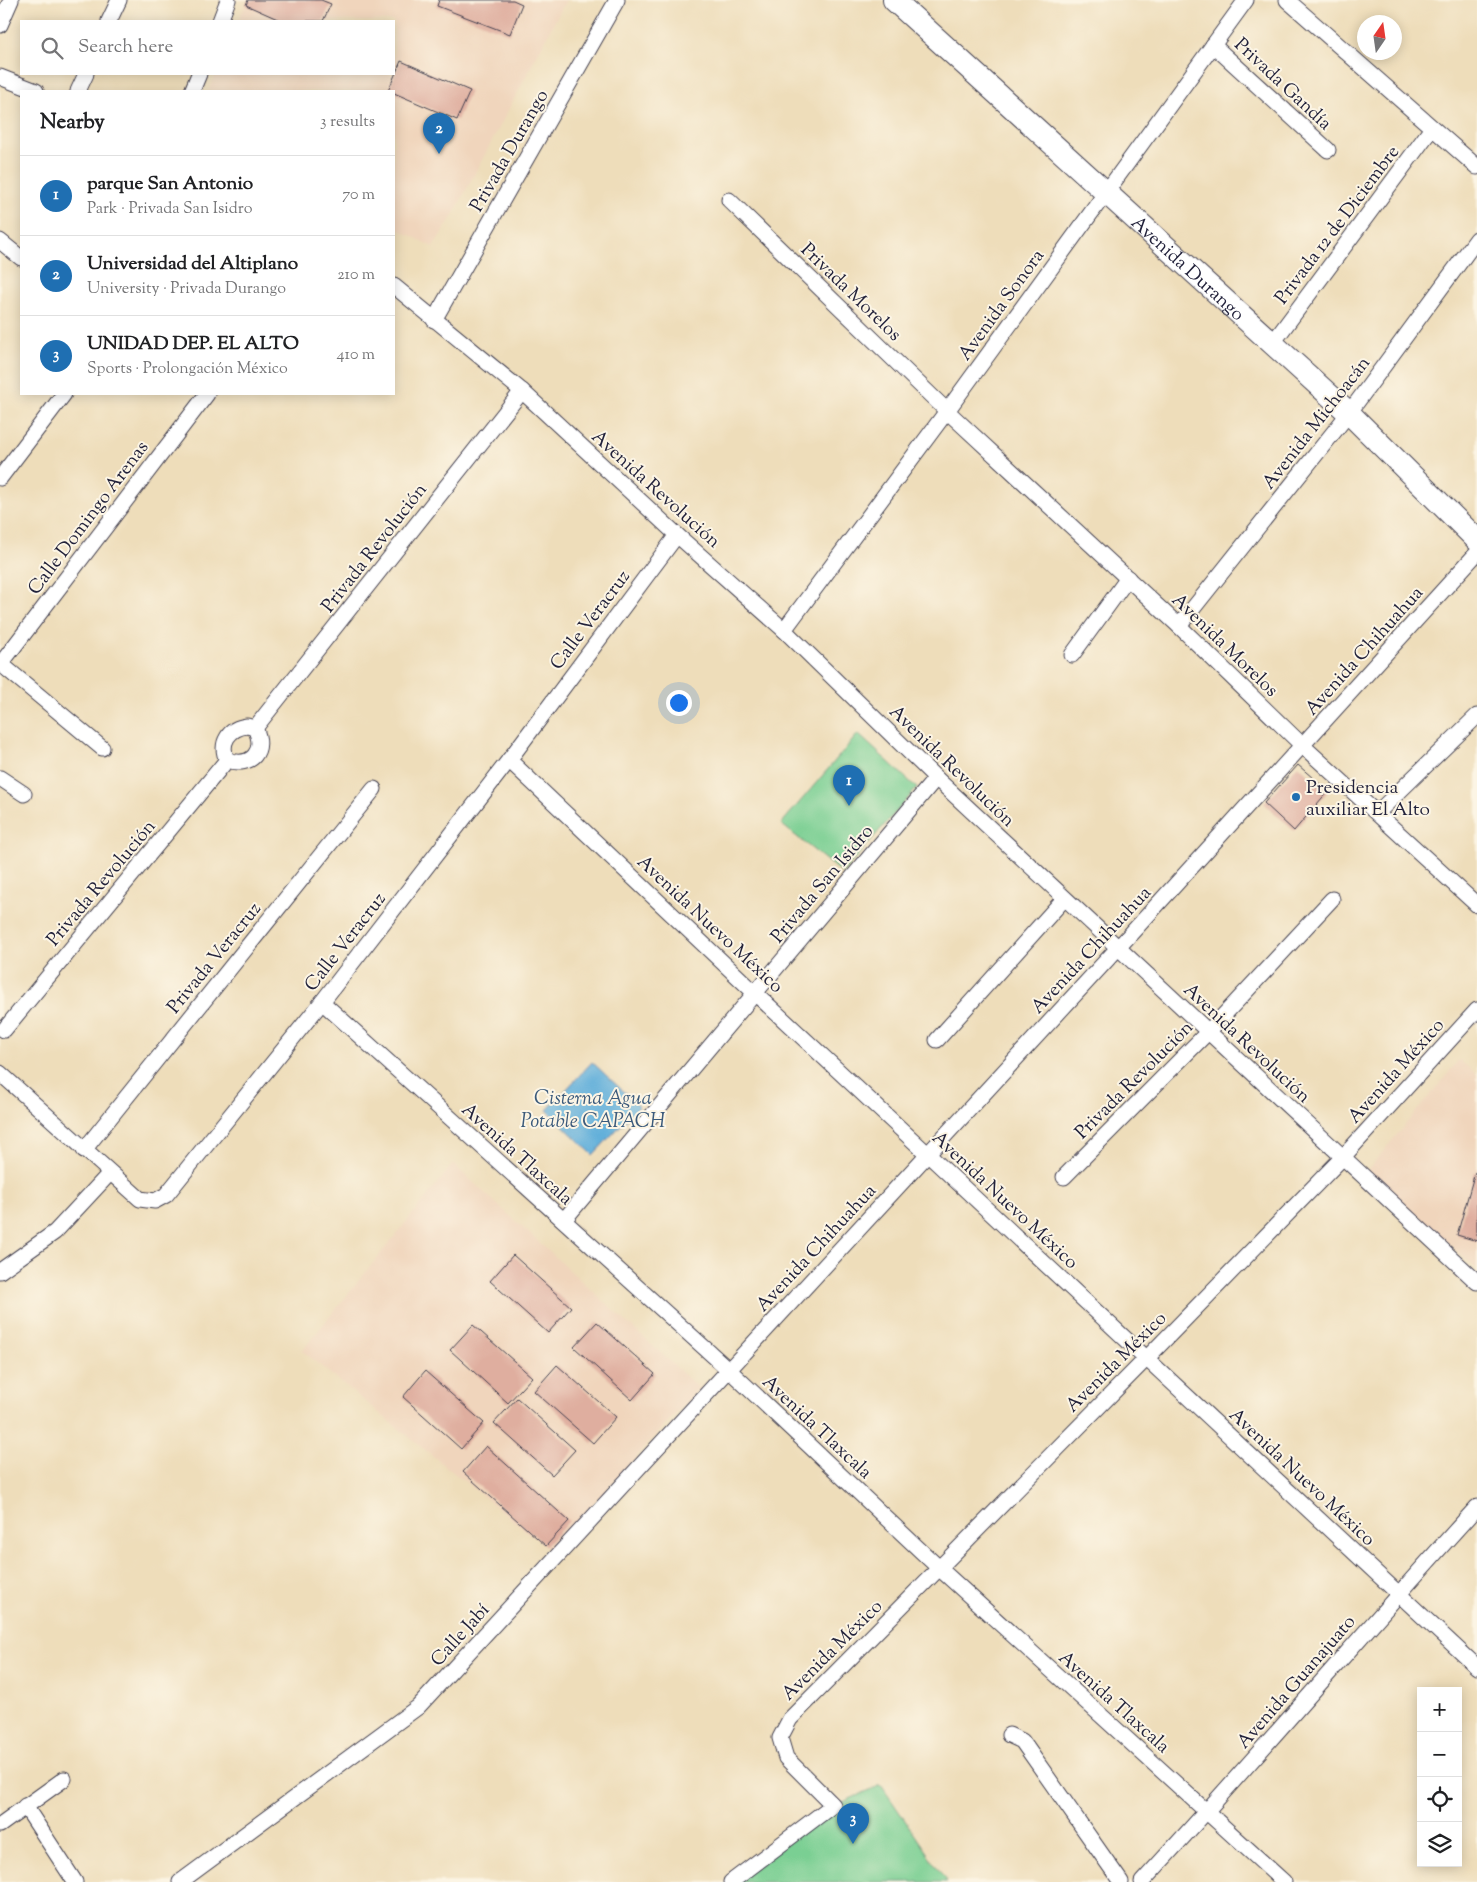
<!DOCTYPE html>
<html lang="en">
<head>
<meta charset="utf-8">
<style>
	body { margin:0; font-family:"Sorts Mill Goudy",serif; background:#f2f2f2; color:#202124 }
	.controls { position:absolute; right:15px; bottom:15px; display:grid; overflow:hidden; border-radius:0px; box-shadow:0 2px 12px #0003 }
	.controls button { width:45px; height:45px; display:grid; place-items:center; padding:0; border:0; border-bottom:1px solid #e0e0e0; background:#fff; color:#202124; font:25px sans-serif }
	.compass { position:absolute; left:1357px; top:15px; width:45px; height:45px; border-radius:50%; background:#fff; box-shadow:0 2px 12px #0003; rotate:13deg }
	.you { position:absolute; left:678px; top:702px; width:18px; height:18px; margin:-12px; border:4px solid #fff; border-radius:50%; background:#1a73e8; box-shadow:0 0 0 8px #1a73e833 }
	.badge { display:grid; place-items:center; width:32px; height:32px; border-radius:50%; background:#1f6fb2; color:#fff; font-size:16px; font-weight:700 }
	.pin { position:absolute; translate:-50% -41px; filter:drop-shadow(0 1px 2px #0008) }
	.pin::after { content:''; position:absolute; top:26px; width:18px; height:15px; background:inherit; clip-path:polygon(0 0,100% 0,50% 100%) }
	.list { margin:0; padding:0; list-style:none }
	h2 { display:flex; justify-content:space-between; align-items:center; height:65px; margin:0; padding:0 20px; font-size:21px }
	h2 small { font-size:16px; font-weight:400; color:#757577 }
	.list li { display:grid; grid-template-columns:32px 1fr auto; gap:15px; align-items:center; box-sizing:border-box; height:80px; padding:0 20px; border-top:1px solid #e0e0e0 }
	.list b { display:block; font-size:19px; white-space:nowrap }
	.list p { margin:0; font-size:16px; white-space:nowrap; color:#757577 }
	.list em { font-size:16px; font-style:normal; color:#757577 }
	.icon { flex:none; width:28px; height:28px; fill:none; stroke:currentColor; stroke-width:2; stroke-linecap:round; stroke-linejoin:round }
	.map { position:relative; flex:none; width:1477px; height:1882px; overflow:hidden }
	.search { position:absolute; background:#fff; box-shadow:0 2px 12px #0003; left:20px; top:20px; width:375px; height:55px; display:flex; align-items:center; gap:12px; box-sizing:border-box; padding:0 18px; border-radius:0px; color:#757577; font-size:19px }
	.panel { position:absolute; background:#fff; box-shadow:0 2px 12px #0003; left:20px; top:90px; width:375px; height:305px; border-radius:0px }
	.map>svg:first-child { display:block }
	.built { fill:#f0d5bc }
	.green { fill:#7acf93; stroke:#4e7867 }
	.water { fill:#60afda; stroke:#41688a }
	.building { fill:#dfae9f }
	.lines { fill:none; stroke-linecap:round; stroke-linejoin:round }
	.street-casing { stroke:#413e4e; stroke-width:17 }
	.secondary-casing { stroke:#413e4e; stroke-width:24 }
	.street { stroke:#fff; stroke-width:15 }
	.secondary { stroke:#fff; stroke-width:22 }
	.poi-dot { fill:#1f6fb2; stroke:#fcf5e5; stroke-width:2 }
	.labels { text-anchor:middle; stroke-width:4; stroke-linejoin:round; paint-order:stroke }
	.street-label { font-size:19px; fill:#22223b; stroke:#fcf5e5 }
	.poi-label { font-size:19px; fill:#22223b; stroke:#fcf5e5; text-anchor:start }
	.water-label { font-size:20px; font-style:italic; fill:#3b5a7b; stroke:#fcf5e5 }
</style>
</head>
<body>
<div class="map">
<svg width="1477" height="1882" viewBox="0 0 1477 1882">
	<rect width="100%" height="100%" fill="#fcf5e5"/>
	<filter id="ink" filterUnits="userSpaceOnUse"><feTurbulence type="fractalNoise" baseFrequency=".02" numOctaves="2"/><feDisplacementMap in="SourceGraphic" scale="10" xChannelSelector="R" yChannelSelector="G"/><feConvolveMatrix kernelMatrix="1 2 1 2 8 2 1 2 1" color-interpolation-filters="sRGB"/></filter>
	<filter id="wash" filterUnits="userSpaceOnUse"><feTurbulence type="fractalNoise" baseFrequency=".0096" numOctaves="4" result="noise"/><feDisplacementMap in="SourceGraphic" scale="20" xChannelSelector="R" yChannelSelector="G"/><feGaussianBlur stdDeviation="1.12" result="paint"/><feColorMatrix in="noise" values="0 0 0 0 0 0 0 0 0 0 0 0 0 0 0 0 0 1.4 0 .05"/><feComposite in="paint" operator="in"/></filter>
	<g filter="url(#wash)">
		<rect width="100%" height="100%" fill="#eeddba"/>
		<!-- built -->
		<g class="built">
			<path d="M 248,0 L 566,0 L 452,217 L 433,247 L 394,227 L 394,91 L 208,91 L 216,74 L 394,74 L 394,21 L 238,21 Z"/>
			<path d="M 1459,1060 L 1477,1075 L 1477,1269 L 1367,1171 Z"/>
			<path d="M 453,1164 L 699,1388 L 551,1551 L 302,1351 Z"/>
		</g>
		<!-- green -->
		<g class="green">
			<path d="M 858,734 L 917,788 L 842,873 L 781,824 Z"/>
			<path d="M 881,1785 L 947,1882 L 734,1882 L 834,1806 Z"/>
		</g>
		<!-- water -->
		<path class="water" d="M 592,1062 L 639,1106 L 593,1155 L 547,1110 Z"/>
		<g id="blocks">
			<!-- building -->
			<g class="building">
				<path d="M 248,0 L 321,0 L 331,4 L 323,21 L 282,21 L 246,5 Z"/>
				<path d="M 439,0 L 513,0 L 522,4 L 510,34 L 437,6 Z"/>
				<path d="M 401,61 L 470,91 L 457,120 L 394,93 L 394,91 L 388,91 Z"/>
				<path d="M 1298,765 L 1328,791 L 1294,831 L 1264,803 Z"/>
				<path d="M 1475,1172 L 1477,1173 L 1477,1241 L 1457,1235 Z"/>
				<path d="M 513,1255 L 571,1307 L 548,1333 L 490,1281 Z"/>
				<path d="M 597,1322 L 655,1374 L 632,1400 L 574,1347 Z"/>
				<path d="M 473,1325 L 532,1377 L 508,1403 L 450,1350 Z"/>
				<path d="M 557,1365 L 616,1417 L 593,1443 L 534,1391 Z"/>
				<path d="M 425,1371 L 484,1423 L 461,1449 L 403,1397 Z"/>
				<path d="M 517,1398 L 575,1450 L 552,1475 L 494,1423 Z"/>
				<path d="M 486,1446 L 569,1521 L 546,1546 L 463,1472 Z"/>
			</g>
		</g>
	</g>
	<g filter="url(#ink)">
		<use href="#blocks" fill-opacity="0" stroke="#413e4e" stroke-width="1"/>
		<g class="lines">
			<defs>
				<g id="street">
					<path d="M 1287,0 L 1477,167"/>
					<path d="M 109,21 L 119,0"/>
					<path d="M 220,21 L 228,0"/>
					<path d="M 0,25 L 11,0"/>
					<path d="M 1213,45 L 1328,150"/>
					<path d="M 0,77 L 36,91"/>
					<path d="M 78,91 L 86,74"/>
					<path d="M 192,91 L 199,74"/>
					<path d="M 729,200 L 947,411 L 1179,626 L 1303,746 L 1477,905"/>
					<path d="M 0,241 L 21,258"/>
					<path d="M 394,286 L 522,391 L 677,535 L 784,630 L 936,778 L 1477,1282"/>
					<path d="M 434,320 L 617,0"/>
					<path d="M 1272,344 L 1432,128"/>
					<path d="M 0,478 L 64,394"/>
					<path d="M 1179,626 L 1349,413 L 1477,239"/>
					<path d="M 784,630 L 947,411 L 1246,0"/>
					<path d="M 1072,655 L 1128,578"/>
					<path d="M 1,664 L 102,748"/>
					<path d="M 0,665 L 207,394"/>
					<path d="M 247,726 L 255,728 C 266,751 252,768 227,760 C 219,743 229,728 247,726 Z"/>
					<path d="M 255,728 L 522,391"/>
					<path d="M 509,760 L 755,993 L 1477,1667"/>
					<path d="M 0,778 L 24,794"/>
					<path d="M 1377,813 L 1477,716"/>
					<path d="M 322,1002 L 729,1370 L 939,1568 L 1284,1882"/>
					<path d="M 4,1030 L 227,760"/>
					<path d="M 937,1040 L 1064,899"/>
					<path d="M 0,1073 L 140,1199 L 155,1201 L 166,1195 L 322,1002 L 509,760 L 677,535"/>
					<path d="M 84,1150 L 374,789"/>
					<path d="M 1064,1177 L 1208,1032 L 1332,899"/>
					<path d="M 564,1220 L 936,778"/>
					<path d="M 0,1271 L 55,1232 L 110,1173"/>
					<path d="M 1009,1735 L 1022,1741 L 1121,1882"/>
					<path d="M 25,1806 L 75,1882"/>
					<path d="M 0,1825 L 64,1779"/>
					<path d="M 180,1882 L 418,1707 L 1117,949 L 1477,553"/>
					<path d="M 731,1882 L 833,1805 L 786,1758 L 780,1738 L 790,1719 L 1147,1358 L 1343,1157 L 1477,1010"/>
					<path d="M 1142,1882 C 1256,1759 1364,1631 1477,1507"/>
				</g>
				<g id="secondary">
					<path id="s1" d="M 894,0 L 1349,413 L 1477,540"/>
				</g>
			</defs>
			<!-- street casing -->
			<use href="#street" class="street-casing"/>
			<!-- secondary casing -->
			<use href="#secondary" class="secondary-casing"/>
			<!-- street -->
			<use href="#street" class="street"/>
			<!-- secondary -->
			<use href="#secondary" class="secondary"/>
		</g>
	</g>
	<!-- markers -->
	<circle class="poi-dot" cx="1296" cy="797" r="5"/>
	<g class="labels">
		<!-- street labels -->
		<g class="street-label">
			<text transform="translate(1284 83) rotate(43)" y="7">Privada Gandía</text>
			<text transform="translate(508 150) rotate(-60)" y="7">Privada Durango</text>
			<text transform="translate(1336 224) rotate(-53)" y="7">Privada 12 de Diciembre</text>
			<text dy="7" stroke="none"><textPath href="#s1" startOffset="398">Avenida Durango</textPath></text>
			<text transform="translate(852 291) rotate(44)" y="7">Privada Morelos</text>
			<text transform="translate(1000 304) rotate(-54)" y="7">Avenida Sonora</text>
			<text transform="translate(1315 422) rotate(-52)" y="7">Avenida Michoacán</text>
			<text transform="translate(657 488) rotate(42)" y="7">Avenida Revolución</text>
			<text transform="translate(87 517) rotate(-53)" y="7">Calle Domingo Arenas</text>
			<text transform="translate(373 547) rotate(-52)" y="7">Privada Revolución</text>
			<text transform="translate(589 619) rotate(-53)" y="7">Calle Veracruz</text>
			<text transform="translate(1226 644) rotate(44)" y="7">Avenida Morelos</text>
			<text transform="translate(1363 650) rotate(-48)" y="7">Avenida Chihuahua</text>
			<text transform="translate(953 765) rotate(44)" y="7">Avenida Revolución</text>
			<text transform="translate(100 882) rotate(-50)" y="7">Privada Revolución</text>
			<text transform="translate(821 883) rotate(-50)" y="7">Privada San Isidro</text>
			<text transform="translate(711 923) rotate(43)" y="7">Avenida Nuevo México</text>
			<text transform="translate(344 941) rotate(-52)" y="7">Calle Veracruz</text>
			<text transform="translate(1090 949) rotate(-47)" y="7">Avenida Chihuahua</text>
			<text transform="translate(213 957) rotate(-51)" y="7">Privada Veracruz</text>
			<text transform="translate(1248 1042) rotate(43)" y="7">Avenida Revolución</text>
			<text transform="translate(1395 1070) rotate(-48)" y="7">Avenida México</text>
			<text transform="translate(1133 1079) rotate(-45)" y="7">Privada Revolución</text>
			<text transform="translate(518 1153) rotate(42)" y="7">Avenida Tlaxcala</text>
			<text transform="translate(1006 1199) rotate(43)" y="7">Avenida Nuevo México</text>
			<text transform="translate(815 1247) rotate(-47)" y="7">Avenida Chihuahua</text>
			<text transform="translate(1115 1361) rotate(-45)" y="7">Avenida México</text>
			<text transform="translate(818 1426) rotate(43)" y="7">Avenida Tlaxcala</text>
			<text transform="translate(1303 1476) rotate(43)" y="7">Avenida Nuevo México</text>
			<text transform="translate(459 1634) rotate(-48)" y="7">Calle Jabí</text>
			<text transform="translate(831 1649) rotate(-45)" y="7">Avenida México</text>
			<text transform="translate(1295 1681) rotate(-49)" y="7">Avenida Guanajuato</text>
			<text transform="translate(1115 1701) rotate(42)" y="7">Avenida Tlaxcala</text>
		</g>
		<!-- poi labels -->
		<g class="poi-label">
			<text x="1306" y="793">Presidencia<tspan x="1306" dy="22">auxiliar El Alto</tspan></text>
		</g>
		<!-- water labels -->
		<g class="water-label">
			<text x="593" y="1104">Cisterna Agua<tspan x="593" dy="23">Potable CAPACH</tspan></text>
		</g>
	</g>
</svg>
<div class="controls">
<button>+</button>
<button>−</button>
<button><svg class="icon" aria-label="locate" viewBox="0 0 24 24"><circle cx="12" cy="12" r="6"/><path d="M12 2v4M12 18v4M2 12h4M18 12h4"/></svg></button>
<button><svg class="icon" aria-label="layers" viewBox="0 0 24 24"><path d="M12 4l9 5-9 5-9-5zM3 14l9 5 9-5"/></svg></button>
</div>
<svg class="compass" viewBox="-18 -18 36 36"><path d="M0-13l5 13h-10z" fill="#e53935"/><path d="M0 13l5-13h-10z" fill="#757577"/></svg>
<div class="you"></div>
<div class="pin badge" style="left:849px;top:806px">1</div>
<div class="pin badge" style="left:439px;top:154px">2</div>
<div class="pin badge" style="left:853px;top:1844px">3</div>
<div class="search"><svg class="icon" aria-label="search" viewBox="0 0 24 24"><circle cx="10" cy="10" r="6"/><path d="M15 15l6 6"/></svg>Search here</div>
<section class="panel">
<h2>Nearby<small>3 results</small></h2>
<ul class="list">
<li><span class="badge">1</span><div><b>parque San Antonio</b><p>Park · Privada San Isidro</p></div><em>70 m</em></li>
<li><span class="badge">2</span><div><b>Universidad del Altiplano</b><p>University · Privada Durango</p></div><em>210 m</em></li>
<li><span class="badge">3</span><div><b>UNIDAD DEP. EL ALTO</b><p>Sports · Prolongación México</p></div><em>410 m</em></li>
</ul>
</section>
</div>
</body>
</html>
